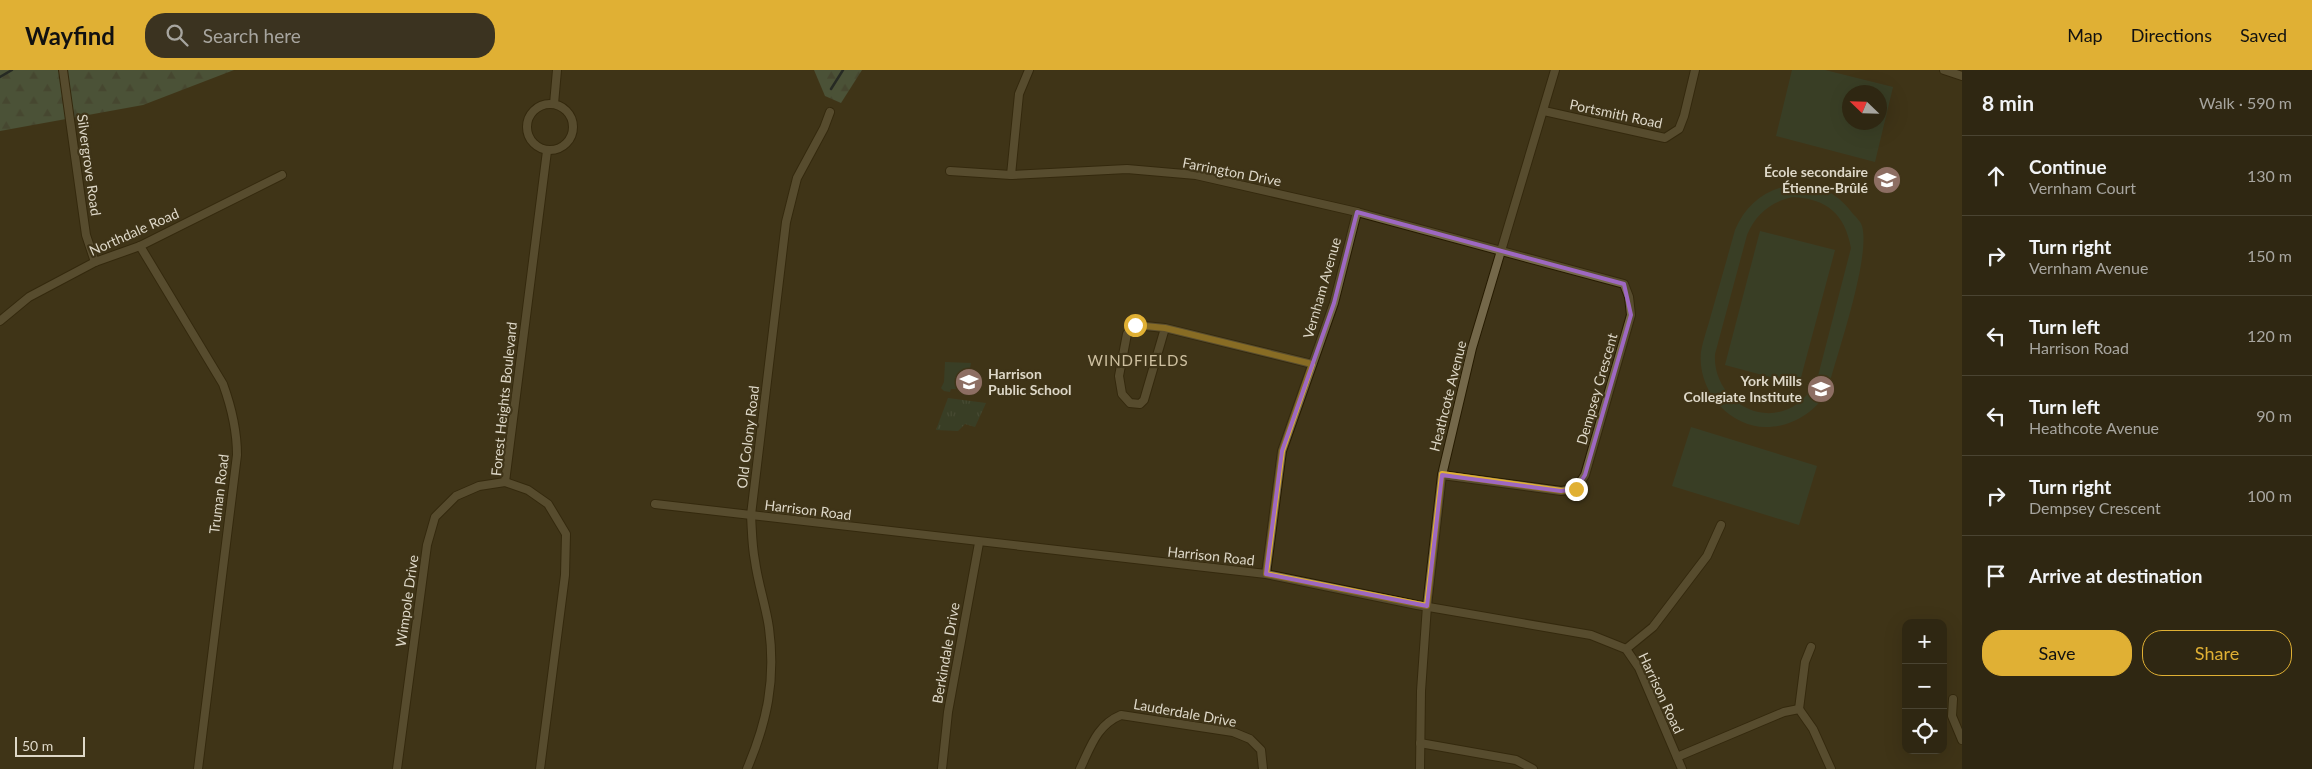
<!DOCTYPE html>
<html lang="en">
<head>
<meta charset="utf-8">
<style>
	body { margin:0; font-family:Lato,sans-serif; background:#3b3320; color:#f1f3f6 }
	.controls { position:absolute; right:15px; bottom:15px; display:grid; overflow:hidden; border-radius:10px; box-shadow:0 5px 20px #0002 }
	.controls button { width:45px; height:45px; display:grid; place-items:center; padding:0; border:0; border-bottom:1px solid #4a4432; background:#2f2712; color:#f1f3f6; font:25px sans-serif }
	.compass { position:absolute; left:1842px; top:15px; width:45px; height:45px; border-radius:50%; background:#2f2712; box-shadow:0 5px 20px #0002; rotate:293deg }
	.scale { position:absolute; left:15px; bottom:12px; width:70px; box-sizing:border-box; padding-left:5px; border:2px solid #ded8c8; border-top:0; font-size:14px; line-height:18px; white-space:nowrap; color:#ded8c8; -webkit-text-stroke:4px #3f3418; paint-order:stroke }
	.stop { position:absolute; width:15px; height:15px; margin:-11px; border:4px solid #e0b034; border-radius:50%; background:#fff }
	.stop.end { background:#e0b034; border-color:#fff; box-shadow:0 1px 5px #0008 }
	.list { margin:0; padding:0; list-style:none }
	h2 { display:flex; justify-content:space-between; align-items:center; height:65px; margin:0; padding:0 20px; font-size:21px }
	h2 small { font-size:16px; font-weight:400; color:#a7a59f }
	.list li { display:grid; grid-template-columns:32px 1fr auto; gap:15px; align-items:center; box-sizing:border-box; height:80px; padding:0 20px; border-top:1px solid #4a4432 }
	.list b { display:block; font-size:19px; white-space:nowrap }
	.list p { margin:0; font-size:16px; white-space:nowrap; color:#a7a59f }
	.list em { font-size:16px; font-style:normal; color:#a7a59f }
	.actions { display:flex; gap:10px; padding:15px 20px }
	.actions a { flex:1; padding:11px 0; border:1px solid #e0b034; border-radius:20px; text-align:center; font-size:18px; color:#e0b034 }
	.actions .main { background:#e0b034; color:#111 }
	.icon { flex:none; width:28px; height:28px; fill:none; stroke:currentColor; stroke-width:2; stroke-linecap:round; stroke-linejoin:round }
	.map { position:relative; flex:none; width:1962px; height:699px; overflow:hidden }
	header { display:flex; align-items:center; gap:30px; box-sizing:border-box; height:70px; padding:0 25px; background:#e0b034; color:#111 }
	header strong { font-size:24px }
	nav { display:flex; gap:28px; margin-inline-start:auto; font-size:18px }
	.search { width:350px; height:45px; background:#3b3320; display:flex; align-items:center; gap:12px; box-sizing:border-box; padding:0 18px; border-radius:20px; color:#a7a59f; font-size:19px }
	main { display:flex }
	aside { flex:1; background:#2f2712 }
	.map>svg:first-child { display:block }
	.grass { fill:#324a37; fill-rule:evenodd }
	.forest { fill:url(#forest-firs) }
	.park { fill:url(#park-tufts) }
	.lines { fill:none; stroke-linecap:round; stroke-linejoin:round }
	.stream { stroke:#081d32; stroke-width:2.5 }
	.minor-casing { stroke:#261b01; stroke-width:10 }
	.minor { stroke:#74684a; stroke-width:8 }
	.route { stroke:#e0b034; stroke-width:6 }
	.marked { fill:none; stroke:#9e68c2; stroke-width:4; stroke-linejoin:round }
	.labels { text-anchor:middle; stroke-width:4.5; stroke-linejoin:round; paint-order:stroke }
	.street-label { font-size:14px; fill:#ded8c8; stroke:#3f3418 }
	.poi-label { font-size:14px; font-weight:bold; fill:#ded8c8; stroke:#3f3418; text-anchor:end }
	.neighbourhood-label { font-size:15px; letter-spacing:1px; fill:#cec0a0; stroke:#3f3418 }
</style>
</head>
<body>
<header>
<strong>Wayfind</strong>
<div class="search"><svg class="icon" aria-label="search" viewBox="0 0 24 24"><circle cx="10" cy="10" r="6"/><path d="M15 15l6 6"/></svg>Search here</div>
<nav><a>Map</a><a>Directions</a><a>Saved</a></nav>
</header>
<main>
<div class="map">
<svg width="1962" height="699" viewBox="0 0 1962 699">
	<defs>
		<pattern id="forest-firs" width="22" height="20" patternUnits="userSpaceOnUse" patternTransform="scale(1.25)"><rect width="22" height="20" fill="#59755d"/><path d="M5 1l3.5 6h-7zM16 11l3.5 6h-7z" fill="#4f5e4e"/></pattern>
		<pattern id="park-tufts" width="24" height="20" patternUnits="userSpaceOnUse" patternTransform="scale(1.25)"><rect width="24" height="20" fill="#324a37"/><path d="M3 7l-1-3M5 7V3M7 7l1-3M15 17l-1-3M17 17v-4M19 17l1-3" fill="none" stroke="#4f6352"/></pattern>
	</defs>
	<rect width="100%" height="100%" fill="#3f3418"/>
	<!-- grass -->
	<g class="grass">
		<path d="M 1792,0 L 1825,0 L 1893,17 L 1875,92 L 1776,66 ZM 1880,22 L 1880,52 L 1850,52 L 1850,22 Z"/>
		<path d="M 1799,114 C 1822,115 1839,125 1853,144 C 1856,147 1861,152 1862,156 C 1871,188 1836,287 1827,322 C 1814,343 1791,357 1766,357 C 1729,357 1697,320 1701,282 C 1703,270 1708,257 1711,245 C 1719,217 1727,189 1735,160 C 1747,132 1768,117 1799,114 ZM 1793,127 C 1827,129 1845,144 1851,178 L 1817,310 C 1811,319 1806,328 1797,334 C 1760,360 1712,327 1715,284 L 1747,165 C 1756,144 1770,132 1793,127 Z"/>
		<path d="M 1760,161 L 1835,180 L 1799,315 L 1725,295 Z"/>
		<path d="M 945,292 L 971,293 L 966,319 L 951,319 L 950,322 L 944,321 L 941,318 L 944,312 Z"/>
		<path d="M 1691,357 L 1817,396 L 1799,455 L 1672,416 Z"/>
	</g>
	<!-- forest -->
	<g class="forest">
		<path d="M 0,0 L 234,0 L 143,35 L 0,61 Z"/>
		<path d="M 814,0 L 862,0 L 841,33 L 825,26 Z"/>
	</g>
	<!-- park -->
	<path class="park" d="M 948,328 L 986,333 L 975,357 L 965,354 L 958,361 L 936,360 Z"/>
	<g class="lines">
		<!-- stream -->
		<g class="stream">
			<path d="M 0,7 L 12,0"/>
			<path d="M 831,19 L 843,0"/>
		</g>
		<defs>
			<g id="minor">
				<path d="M 63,0 L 86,165 L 95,192"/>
				<path d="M 1944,0 L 1962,6"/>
				<circle cx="550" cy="57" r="23"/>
				<path d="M 554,34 L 557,0"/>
				<path d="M 1544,41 L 1665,68 L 1679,59 L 1684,46 L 1695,0"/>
				<path d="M 950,101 L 1011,105 L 1127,99 L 1196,105 L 1357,142 L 1624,214 L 1629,227 L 1631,245 L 1585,405 L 1576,419 L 1561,421 L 1442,405"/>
				<path d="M 1011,105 L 1019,24 L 1029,0"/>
				<path d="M 140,176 L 223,314 C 231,336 237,361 237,385 L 198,699"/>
				<path d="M 0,251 L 29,227 L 95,192 L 140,176 L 282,105"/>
				<path d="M 1165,258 L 1144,330 L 1140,334 L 1130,333 L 1122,324 L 1119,306 L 1127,264 L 1135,255 L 1165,258 L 1312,294"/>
				<path d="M 505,412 L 547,81"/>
				<path d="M 655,434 L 1266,504 L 1417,535 L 1591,565 L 1626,579 L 1639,598 L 1682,699"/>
				<path d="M 1266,504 L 1282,381 L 1334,233 L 1357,142"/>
				<path d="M 1626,579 L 1653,557 L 1707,486 L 1721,455"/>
				<path d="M 1953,629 L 1952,646 L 1962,670"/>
				<path d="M 1799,639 L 1805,592 L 1811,577"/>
				<path d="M 1420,673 L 1516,690 L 1533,699"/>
				<path d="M 1677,687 L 1784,642 L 1799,639 L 1813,659 L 1831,699"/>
				<path d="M 397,699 L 427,475 L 435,447 L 456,426 L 479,416 L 505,412 L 528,420 L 548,434 L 566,464 L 565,505 L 540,699"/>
				<path d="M 747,699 C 767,652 776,610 769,558 C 766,536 758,514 755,491 C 752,476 752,461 751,445 L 786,152 L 797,108 L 824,58 L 830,42"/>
				<path d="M 942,699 L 948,642 L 979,473"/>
				<path d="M 1080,699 C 1091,676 1097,655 1121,645 L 1233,662 L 1250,669 L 1261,680 L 1263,699"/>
				<path d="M 1420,699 L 1421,621 L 1427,536 L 1442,405 L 1472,278 L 1555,0"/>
			</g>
		</defs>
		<!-- minor casing -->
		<use href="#minor" class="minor-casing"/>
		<!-- minor -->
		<use href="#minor" class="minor"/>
	</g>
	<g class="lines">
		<!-- route -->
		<path class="route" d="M 1135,255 L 1165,258 L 1312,294 L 1282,381 L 1266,504 L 1427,536 L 1442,404 L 1562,421 L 1576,419"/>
	</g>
	<!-- marked area -->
	<path d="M0 0H1962V699H0ZM 1357,142 L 1624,214 L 1631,245 L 1585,405 L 1576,419 L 1561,421 L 1442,405 L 1427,536 L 1266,504 L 1282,381 L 1334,233 Z" fill="#3f3418" fill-opacity=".55" fill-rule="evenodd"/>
	<path class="marked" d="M 1357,142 L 1624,214 L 1631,245 L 1585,405 L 1576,419 L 1561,421 L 1442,405 L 1427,536 L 1266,504 L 1282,381 L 1334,233 Z"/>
	<!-- icons -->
	<defs>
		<symbol id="school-disc" viewBox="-11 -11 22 22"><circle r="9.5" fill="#8d6e63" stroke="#3f3418"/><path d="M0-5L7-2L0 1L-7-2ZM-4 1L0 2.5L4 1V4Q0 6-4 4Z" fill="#fff"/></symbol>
	</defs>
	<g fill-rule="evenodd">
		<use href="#school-disc" x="1871" y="94" width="32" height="32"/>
		<use href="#school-disc" x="953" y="296" width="32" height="32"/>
		<use href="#school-disc" x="1805" y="303" width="32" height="32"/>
	</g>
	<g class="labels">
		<!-- street labels -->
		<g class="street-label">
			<text transform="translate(1616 44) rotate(12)" y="5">Portsmith Road</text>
			<text transform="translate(89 95) rotate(82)" y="5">Silvergrove Road</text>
			<text transform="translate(1232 102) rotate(11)" y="5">Farrington Drive</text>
			<text transform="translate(134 162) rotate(-24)" y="5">Northdale Road</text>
			<text transform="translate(1322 218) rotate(-74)" y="5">Vernham Avenue</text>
			<text transform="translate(1597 319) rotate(-74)" y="5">Dempsey Crescent</text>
			<text transform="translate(1448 326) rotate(-76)" y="5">Heathcote Avenue</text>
			<text transform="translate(504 329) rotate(-84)" y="5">Forest Heights Boulevard</text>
			<text transform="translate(748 367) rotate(-83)" y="5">Old Colony Road</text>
			<text transform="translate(219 424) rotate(-83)" y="5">Truman Road</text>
			<text transform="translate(808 440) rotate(7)" y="5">Harrison Road</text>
			<text transform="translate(1211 486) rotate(6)" y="5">Harrison Road</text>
			<text transform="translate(407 531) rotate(-82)" y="5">Wimpole Drive</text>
			<text transform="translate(946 583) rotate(-80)" y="5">Berkindale Drive</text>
			<text transform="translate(1661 623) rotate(65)" y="5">Harrison Road</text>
			<text transform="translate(1185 643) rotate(10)" y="5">Lauderdale Drive</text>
		</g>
		<!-- poi labels -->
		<g class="poi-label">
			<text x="1868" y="107">École secondaire<tspan x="1868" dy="16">Étienne-Brûlé</tspan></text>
			<text x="988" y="309" text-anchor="start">Harrison<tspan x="988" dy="16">Public School</tspan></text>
			<text x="1802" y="316">York Mills<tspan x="1802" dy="16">Collegiate Institute</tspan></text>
		</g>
		<!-- neighbourhood labels -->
		<g class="neighbourhood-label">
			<text x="1138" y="296">WINDFIELDS</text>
		</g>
	</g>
</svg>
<div class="controls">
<button>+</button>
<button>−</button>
<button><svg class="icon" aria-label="locate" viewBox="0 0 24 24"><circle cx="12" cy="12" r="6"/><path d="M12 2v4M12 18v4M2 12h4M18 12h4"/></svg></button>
</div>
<svg class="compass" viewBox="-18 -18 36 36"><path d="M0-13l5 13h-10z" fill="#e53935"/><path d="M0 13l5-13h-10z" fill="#a7a59f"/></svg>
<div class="scale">50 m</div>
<div class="stop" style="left:1135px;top:255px"></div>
<div class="stop end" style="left:1576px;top:419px"></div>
</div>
<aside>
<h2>8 min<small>Walk · 590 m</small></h2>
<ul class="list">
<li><svg class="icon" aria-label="ahead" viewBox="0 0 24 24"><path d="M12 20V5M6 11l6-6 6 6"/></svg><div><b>Continue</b><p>Vernham Court</p></div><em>130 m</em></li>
<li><svg class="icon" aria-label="right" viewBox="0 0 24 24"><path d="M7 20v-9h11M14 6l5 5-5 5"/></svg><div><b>Turn right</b><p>Vernham Avenue</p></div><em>150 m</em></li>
<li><svg class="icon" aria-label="left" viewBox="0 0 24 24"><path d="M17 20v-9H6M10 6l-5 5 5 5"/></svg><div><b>Turn left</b><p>Harrison Road</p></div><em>120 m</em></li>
<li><svg class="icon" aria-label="left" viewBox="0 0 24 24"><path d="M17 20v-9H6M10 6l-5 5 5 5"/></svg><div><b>Turn left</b><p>Heathcote Avenue</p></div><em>90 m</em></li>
<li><svg class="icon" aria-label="right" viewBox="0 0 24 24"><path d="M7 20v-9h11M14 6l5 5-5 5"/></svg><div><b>Turn right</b><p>Dempsey Crescent</p></div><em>100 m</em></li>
<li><svg class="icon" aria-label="arrive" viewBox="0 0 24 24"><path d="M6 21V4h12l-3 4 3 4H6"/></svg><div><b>Arrive at destination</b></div></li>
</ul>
<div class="actions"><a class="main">Save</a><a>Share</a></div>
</aside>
</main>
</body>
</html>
